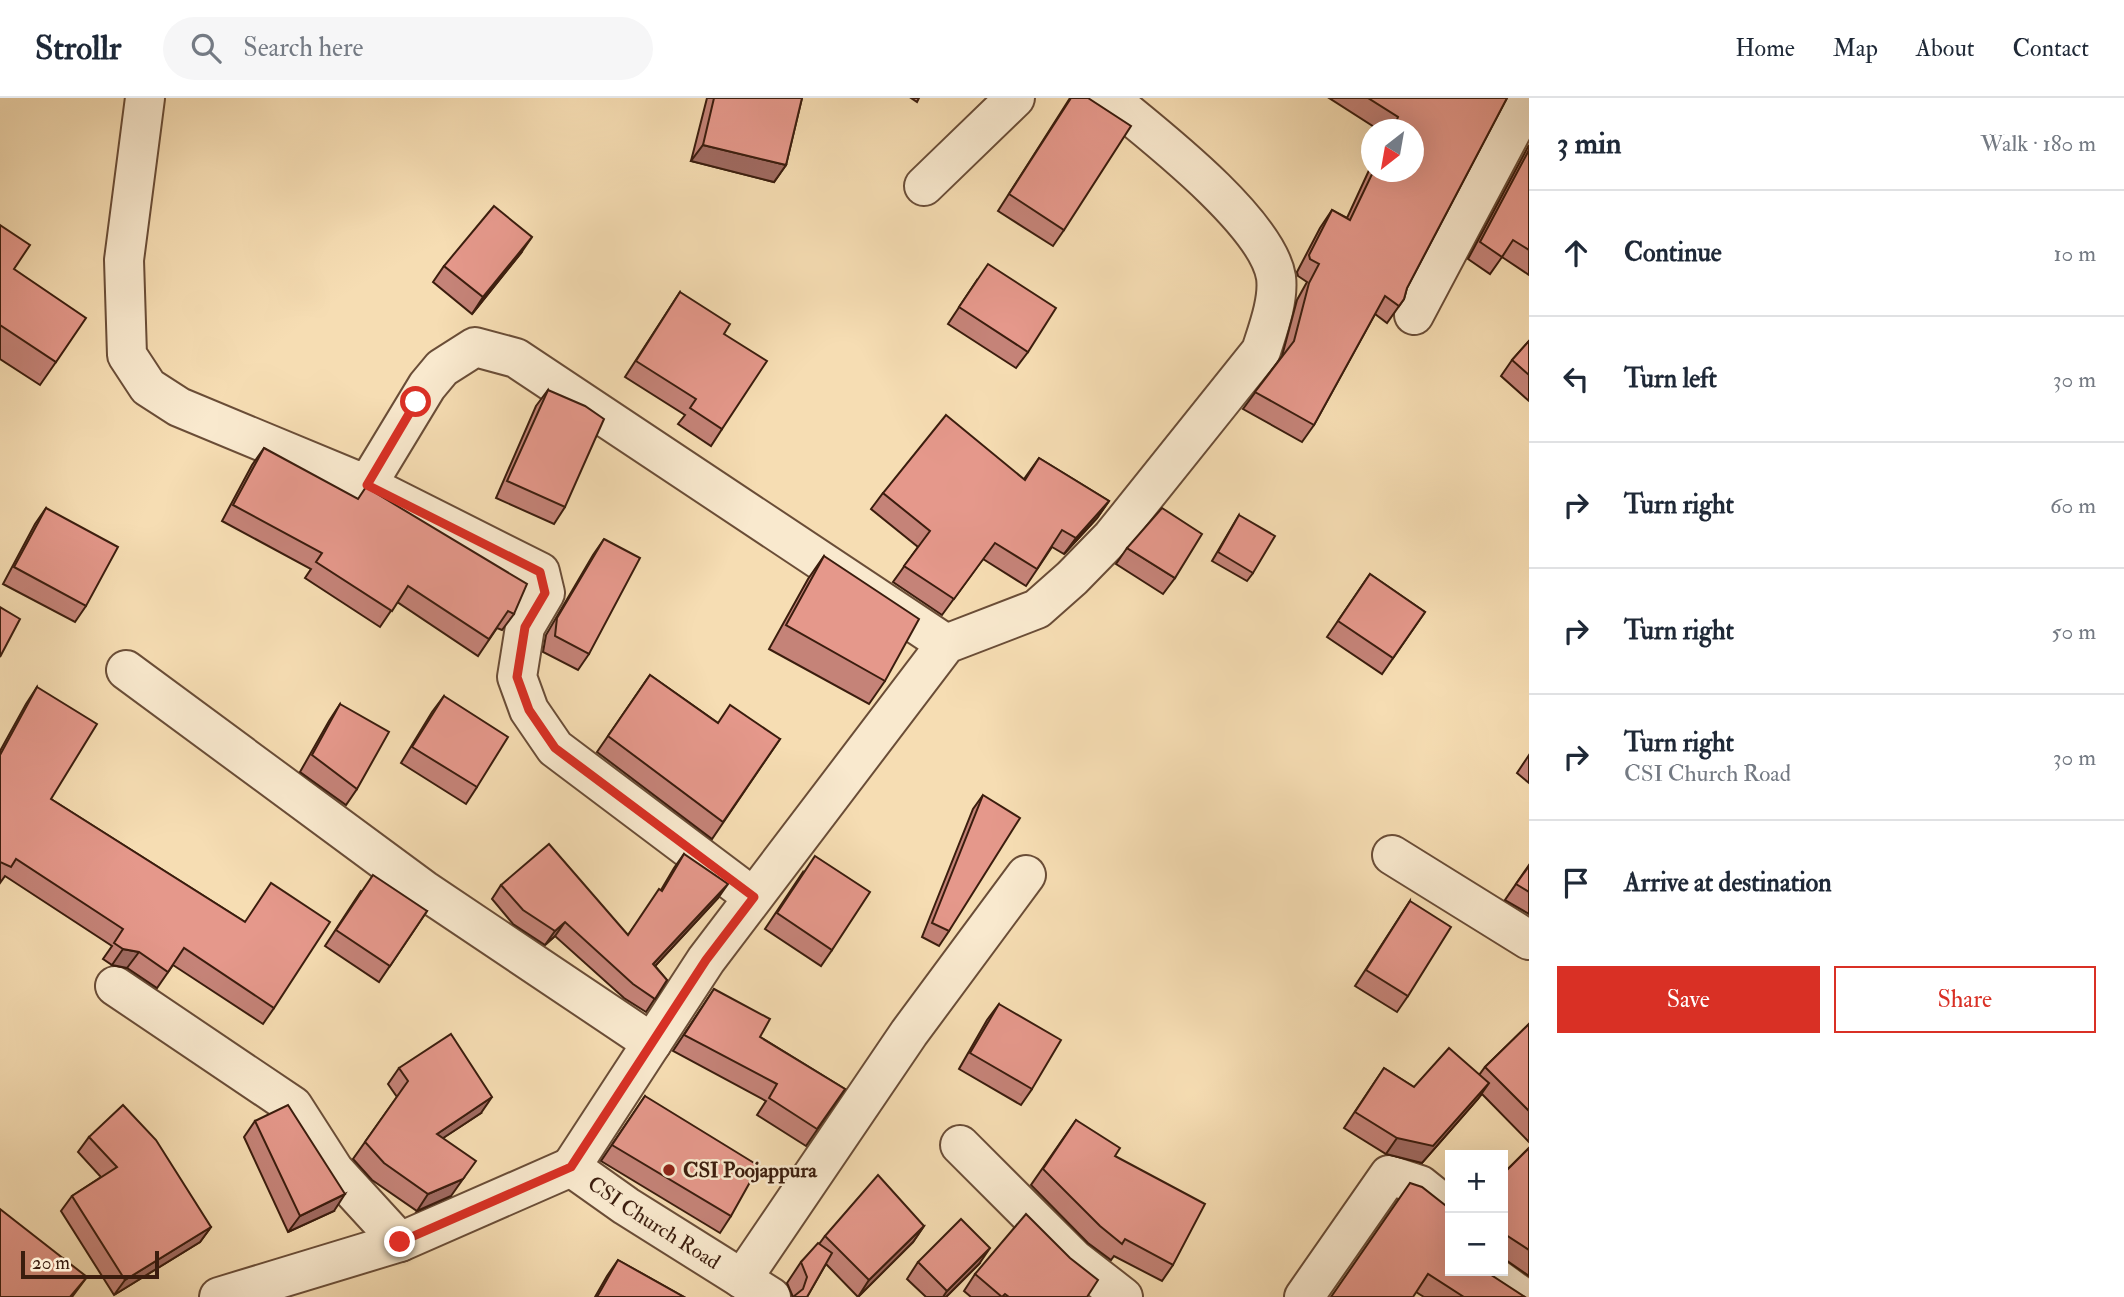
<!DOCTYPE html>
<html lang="en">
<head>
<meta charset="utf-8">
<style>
	body { margin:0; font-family:"IM FELL Double Pica",serif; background:#f6f6f7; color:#1f2937 }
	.controls { position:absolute; right:21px; bottom:21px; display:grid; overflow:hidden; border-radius:0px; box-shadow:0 7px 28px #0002 }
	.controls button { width:63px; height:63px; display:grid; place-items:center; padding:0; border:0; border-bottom:2px solid #e0e1e3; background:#fff; color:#1f2937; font:35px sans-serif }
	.compass { position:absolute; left:1361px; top:21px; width:63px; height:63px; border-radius:50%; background:#fff; box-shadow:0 7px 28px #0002; rotate:211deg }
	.scale { position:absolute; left:21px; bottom:18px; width:138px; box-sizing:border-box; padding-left:7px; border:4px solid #3b1d0e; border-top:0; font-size:19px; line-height:24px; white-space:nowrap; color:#3b1d0e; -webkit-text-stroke:5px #f9e9ce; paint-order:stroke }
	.stop { position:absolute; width:21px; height:21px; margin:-16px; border:5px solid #d93025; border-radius:50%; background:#fff }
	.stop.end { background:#d93025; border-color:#fff; box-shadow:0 2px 7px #0008 }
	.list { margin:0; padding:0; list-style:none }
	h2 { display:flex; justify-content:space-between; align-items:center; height:91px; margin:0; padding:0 28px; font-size:30px }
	h2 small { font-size:23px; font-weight:400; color:#747a83 }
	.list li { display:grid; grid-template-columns:46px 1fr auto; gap:21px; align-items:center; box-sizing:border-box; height:126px; padding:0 28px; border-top:2px solid #e0e1e3 }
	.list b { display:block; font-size:26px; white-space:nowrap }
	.list p { margin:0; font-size:23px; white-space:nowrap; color:#747a83 }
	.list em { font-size:23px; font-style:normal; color:#747a83 }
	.actions { display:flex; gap:14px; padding:21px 28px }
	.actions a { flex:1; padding:16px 0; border:2px solid #d93025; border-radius:0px; text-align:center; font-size:24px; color:#d93025 }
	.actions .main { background:#d93025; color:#fff }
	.icon { flex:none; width:38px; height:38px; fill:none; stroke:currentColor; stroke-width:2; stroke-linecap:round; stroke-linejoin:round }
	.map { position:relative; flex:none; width:1529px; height:1199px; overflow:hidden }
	header { display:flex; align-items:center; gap:42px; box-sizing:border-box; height:98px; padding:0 35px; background:#fff; border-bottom:2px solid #e0e1e3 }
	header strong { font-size:33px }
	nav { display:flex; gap:38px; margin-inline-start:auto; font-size:24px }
	.search { width:490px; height:63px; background:#f6f6f7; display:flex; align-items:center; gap:18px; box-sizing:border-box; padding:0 24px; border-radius:38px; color:#747a83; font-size:26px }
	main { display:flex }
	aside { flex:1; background:#fff }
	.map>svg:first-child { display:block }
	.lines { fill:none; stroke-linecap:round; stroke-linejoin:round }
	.minor-casing { stroke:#6a4d37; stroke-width:42 }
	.minor { stroke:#f9e9ce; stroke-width:38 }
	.wall { fill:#c58378; stroke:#3b1d0e; stroke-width:2 }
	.shaded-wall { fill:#a06a61; stroke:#3b1d0e; stroke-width:2 }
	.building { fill:#e5988b; stroke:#3b1d0e; stroke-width:2 }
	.route { stroke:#d93025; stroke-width:9 }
	.poi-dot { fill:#8f2418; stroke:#f9e9ce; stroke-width:2.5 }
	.labels { text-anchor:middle; stroke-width:5; stroke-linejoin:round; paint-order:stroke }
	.poi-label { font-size:21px; font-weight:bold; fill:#3b1d0e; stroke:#f9e9ce; text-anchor:start }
	.street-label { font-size:21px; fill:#3b1d0e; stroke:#f9e9ce }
</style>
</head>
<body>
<header>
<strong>Strollr</strong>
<div class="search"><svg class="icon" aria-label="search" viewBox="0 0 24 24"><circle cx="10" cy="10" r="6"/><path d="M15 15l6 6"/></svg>Search here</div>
<nav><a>Home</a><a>Map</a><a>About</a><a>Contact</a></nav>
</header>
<main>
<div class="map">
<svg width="1529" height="1199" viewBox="0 0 1529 1199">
	<rect width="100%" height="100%" fill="#f6ddb3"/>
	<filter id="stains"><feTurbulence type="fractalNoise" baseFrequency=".00286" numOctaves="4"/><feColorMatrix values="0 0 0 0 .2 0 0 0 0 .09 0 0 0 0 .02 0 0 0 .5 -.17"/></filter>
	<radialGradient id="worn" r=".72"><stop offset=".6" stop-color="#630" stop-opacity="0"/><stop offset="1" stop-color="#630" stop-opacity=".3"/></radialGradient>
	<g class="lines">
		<defs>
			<g id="minor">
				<path d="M 145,0 L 124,162 L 127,257 L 148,289 L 179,309 L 367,387 L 427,288 L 442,270 L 475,249 L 516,260 L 946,546"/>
				<path d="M 924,88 L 1015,0"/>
				<path d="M 1414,217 L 1529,0"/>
				<path d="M 367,387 L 540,474 L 545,495 L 525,529 L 517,579 L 529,612 L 555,650 L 753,799"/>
				<path d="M 126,572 L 424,792 L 652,945"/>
				<path d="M 1392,757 L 1529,842"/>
				<path d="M 115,888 L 293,1008 L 334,1072 L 400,1144"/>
				<path d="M 960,1047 L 1074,1161 L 1123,1199"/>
				<path d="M 571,1069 L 706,862 L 946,546 L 1037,511 L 1072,480 L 1112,439 L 1261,253 C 1268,231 1279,202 1276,179 C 1267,124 1153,36 1109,0"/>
				<path id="s1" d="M 571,1069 L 626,1108 L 771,1199"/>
				<path d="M 1486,1173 L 1522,1199"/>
				<path d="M 742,1181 L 909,935 L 1026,777"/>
				<path d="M 219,1199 L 400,1144 L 571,1069"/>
				<path d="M 1304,1199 L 1389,1077 L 1420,1087 L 1450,1111"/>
			</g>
		</defs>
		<!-- minor casing -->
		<use href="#minor" class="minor-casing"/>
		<!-- minor -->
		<use href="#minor" class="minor"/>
	</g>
	<!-- wall -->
	<g class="wall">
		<path d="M 707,0 L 802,0 L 786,67 L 774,84 L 691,63 Z"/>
		<path d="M 911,0 L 919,0 L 917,4 Z"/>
		<path d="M 1070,0 L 1064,132 L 1053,148 L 998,113 Z"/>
		<path d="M 1329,0 L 1507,0 L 1407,190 L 1404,201 L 1387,225 L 1375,216 L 1314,327 L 1302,344 L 1243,311 L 1282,258 L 1297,202 L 1307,184 L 1298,178 L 1297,174 L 1320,130 L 1332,112 L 1347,120 L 1371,68 L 1371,74 L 1413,74 L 1413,32 L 1379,32 Z"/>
		<path d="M 1529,47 L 1529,177 L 1502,159 L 1490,176 L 1468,161 Z"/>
		<path d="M 0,127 L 14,171 L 56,264 L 40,287 L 0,261 Z"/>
		<path d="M 521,155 L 472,216 L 433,184 L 444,168 Z"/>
		<path d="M 977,182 L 1028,254 L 1016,270 L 948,226 Z"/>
		<path d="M 680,194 L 722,331 L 711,348 L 678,326 L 685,317 L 625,279 Z"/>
		<path d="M 1529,243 L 1529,303 L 1501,278 L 1512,262 Z"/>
		<path d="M 548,292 L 565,409 L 554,426 L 496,400 L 536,308 Z"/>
		<path d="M 264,350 L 514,516 L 502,532 L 497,530 L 478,558 L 397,504 L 380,529 L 305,480 L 311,471 L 222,423 L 252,367 Z"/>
		<path d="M 1039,360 L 1109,403 L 1097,420 L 1064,456 L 1052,449 L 1026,488 L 983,461 L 942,517 L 893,484 L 918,449 L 871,411 L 883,395 L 1024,381 Z"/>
		<path d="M 46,410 L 86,508 L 75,524 L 3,486 L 35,426 Z"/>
		<path d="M 1239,417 L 1253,475 L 1247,483 L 1212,463 Z"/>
		<path d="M 604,441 L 589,556 L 578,572 L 543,554 L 546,537 L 593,457 Z"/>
		<path d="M 1127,450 L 1175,480 L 1163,496 L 1116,466 Z"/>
		<path d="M 824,458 L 885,583 L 869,606 L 769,551 L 808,481 Z"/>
		<path d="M 1370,476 L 1425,514 L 1382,576 L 1327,539 Z"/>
		<path d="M 650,577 L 718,625 L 780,641 L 712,741 L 597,654 Z"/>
		<path d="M 37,589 L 51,701 L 245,824 L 274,910 L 263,926 L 173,867 L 157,890 L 127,870 L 112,867 L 103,861 L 112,848 L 5,778 L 0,785 L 0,653 L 26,606 Z"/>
		<path d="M 444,598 L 477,689 L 466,706 L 401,665 L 432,614 Z"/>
		<path d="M 340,606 L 357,691 L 346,707 L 300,674 L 329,623 Z"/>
		<path d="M 1529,657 L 1529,685 L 1517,675 Z"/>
		<path d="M 983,697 L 949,833 L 939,848 L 922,839 L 973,711 Z"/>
		<path d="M 684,756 L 718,800 L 655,868 L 667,882 L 646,914 L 624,900 L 555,838 L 545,847 L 513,826 L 492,801 L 501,787 L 628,837 L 661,792 L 674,770 Z"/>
		<path d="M 1529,767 L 1529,816 L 1505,802 Z"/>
		<path d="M 803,774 L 832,852 L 821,868 L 765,831 Z"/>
		<path d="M 361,793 L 427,813 L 379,884 L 325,848 Z"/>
		<path d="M 1410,803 L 1408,898 L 1397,914 L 1355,888 Z"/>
		<path d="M 714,891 L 760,939 L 845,991 L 806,1048 L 757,1017 L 766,1003 L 673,953 Z"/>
		<path d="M 999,906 L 1032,991 L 1021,1007 L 959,971 L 987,922 Z"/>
		<path d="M 1529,926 L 1529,1044 L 1482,996 L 1422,1065 L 1386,1056 L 1344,1030 L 1384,970 L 1414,989 L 1479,977 L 1485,969 Z"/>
		<path d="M 399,970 L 481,1015 L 443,1040 L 451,1098 L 417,1113 L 372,1082 L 353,1061 L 397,999 L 388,986 Z"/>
		<path d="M 645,998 L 731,1118 L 720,1135 L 601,1063 Z"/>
		<path d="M 1076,1022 L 1115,1058 L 1173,1167 L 1162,1183 L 1114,1158 L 1111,1162 L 1088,1145 L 1031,1087 Z"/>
		<path d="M 255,1023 L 334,1113 L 288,1134 L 244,1039 Z"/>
		<path d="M 89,1039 L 211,1129 L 200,1144 L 114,1197 L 61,1113 L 72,1098 L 101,1079 L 78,1054 Z"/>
		<path d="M 1529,1050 L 1529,1178 L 1503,1160 L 1503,1076 Z"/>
		<path d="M 1410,1085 L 1450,1173 L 1525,1199 L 1424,1199 L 1416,1194 Z"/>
		<path d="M 924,1128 L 913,1144 L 858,1199 L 826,1166 L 807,1199 L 793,1199 L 787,1185 L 801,1164 L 819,1146 L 825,1138 Z"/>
		<path d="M 618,1162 L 684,1199 L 595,1199 L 607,1178 Z"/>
		<path d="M 918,1164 L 979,1166 L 946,1199 L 926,1199 L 907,1181 Z"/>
		<path d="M 975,1176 L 1087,1199 L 971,1199 L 964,1193 Z"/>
	</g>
	<!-- shaded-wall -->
	<g class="shaded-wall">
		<path d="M 703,47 L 786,67 L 774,84 L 691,63 Z"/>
		<path d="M 532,139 L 521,155 L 472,216 L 483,199 Z"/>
		<path d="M 1109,403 L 1097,420 L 1064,456 L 1076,440 Z"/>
		<path d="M 728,786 L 718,800 L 644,880 L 653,866 Z"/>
		<path d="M 565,824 L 555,838 L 545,847 L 555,833 Z"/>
		<path d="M 123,851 L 139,854 L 127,870 L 112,867 Z"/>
		<path d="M 1489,985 L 1478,1001 L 1422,1065 L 1386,1056 L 1397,1040 Z"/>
		<path d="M 492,999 L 481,1015 L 425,1052 L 437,1036 Z"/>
		<path d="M 463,1081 L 451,1098 L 417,1113 L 428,1096 Z"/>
		<path d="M 345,1096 L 334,1113 L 288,1134 L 300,1118 Z"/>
		<path d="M 924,1128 L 913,1144 L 858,1199 L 869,1182 Z"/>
		<path d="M 211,1129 L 200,1144 L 114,1197 L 125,1182 Z"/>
		<path d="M 990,1150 L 979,1166 L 946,1199 L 943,1199 L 947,1193 Z"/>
		<path d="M 87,1179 L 72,1199 L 70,1199 Z"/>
	</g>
	<!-- building -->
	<g class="building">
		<path d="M 714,0 L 802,0 L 786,67 L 703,47 Z"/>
		<path d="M 1071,0 L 1088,0 L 1131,28 L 1064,132 L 1009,96 Z"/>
		<path d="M 1368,0 L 1507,0 L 1407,190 L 1404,201 L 1399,208 L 1385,198 L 1314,327 L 1255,294 L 1294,243 L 1309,185 L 1319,166 L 1310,161 L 1309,157 L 1332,112 L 1350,122 L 1373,74 L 1413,74 L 1413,32 L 1393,32 L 1398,19 Z"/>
		<path d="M 1529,52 L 1529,152 L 1513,142 L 1502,159 L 1480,144 Z"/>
		<path d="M 494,108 L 532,139 L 483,199 L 444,168 Z"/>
		<path d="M 0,127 L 30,147 L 14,171 L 86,220 L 56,264 L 0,227 Z"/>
		<path d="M 988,166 L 1056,210 L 1028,254 L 959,209 Z"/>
		<path d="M 680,194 L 730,226 L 724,236 L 767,263 L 722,331 L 690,310 L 696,301 L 636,263 Z"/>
		<path d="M 1529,243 L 1529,277 L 1512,262 Z"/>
		<path d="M 548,292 L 585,308 L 604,321 L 565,409 L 507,383 Z"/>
		<path d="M 946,317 L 1025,382 L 1039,360 L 1109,403 L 1076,440 L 1062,432 L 1037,471 L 995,445 L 954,501 L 904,468 L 930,433 L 883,395 Z"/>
		<path d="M 264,350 L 358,401 L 366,389 L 369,391 L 527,486 L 514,516 L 508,513 L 489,541 L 408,488 L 392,513 L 316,464 L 322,455 L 233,407 Z"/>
		<path d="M 46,410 L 118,449 L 86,508 L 14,469 Z"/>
		<path d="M 1162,410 L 1202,436 L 1175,480 L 1127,450 Z"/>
		<path d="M 1239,417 L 1275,438 L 1253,475 L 1218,454 Z"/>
		<path d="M 604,441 L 640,460 L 589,556 L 555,538 L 557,520 Z"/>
		<path d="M 824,458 L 919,521 L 885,583 L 786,527 Z"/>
		<path d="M 1370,476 L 1425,514 L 1393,560 L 1338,523 Z"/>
		<path d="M 0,509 L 20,521 L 0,559 Z"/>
		<path d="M 650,577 L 718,625 L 730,607 L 780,641 L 723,724 L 608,638 Z"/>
		<path d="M 37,589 L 97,626 L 51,701 L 245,824 L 271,785 L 330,824 L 274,910 L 184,850 L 168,874 L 139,854 L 123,851 L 114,845 L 123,831 L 16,761 L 11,769 L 0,764 L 0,657 Z"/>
		<path d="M 444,598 L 508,639 L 477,689 L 412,649 Z"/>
		<path d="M 340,606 L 389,634 L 357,691 L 312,657 Z"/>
		<path d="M 983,697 L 1020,720 L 949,833 L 932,825 Z"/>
		<path d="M 549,746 L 628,837 L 659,791 L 662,793 L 684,756 L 728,786 L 653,866 L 667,882 L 655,901 L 633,886 L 565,824 L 555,833 L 523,812 L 501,787 Z"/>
		<path d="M 815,758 L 870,794 L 832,852 L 777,815 Z"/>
		<path d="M 1529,768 L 1529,794 L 1516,786 Z"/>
		<path d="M 373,777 L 427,813 L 390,868 L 336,832 Z"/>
		<path d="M 1410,803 L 1451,829 L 1408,898 L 1366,872 Z"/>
		<path d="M 714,891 L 770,921 L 760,939 L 845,991 L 817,1031 L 769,1000 L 777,986 L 684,937 Z"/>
		<path d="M 999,906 L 1061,942 L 1032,991 L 970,955 Z"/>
		<path d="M 1529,926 L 1529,1013 L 1485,969 Z"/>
		<path d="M 451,936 L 492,999 L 437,1036 L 476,1063 L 463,1081 L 428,1096 L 384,1065 L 365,1044 L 408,983 L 399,970 Z"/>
		<path d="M 1449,950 L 1489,985 L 1433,1048 L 1397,1040 L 1355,1014 L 1384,970 L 1414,989 Z"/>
		<path d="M 645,998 L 759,1068 L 731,1118 L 612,1047 Z"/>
		<path d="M 123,1007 L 156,1042 L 211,1129 L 125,1182 L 72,1098 L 117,1069 L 89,1039 Z"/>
		<path d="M 288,1007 L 345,1096 L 300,1118 L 255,1023 Z"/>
		<path d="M 1076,1022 L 1120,1050 L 1115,1058 L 1205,1106 L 1173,1167 L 1125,1141 L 1122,1146 L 1100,1128 L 1043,1071 Z"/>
		<path d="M 1529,1050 L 1529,1152 L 1503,1135 L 1503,1076 Z"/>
		<path d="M 878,1077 L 924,1128 L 869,1182 L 825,1138 Z"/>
		<path d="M 1410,1085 L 1422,1089 L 1450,1111 L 1450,1173 L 1485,1173 L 1525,1199 L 1464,1199 L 1428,1176 L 1413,1199 L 1331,1199 Z"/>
		<path d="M 0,1111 L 87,1179 L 70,1199 L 0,1199 Z"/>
		<path d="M 1026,1116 L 1070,1160 L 1098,1182 L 1087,1199 L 1009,1199 L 1005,1196 L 1002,1199 L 975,1176 Z"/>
		<path d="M 961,1121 L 990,1150 L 947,1193 L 918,1164 Z"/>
		<path d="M 818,1145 L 832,1155 L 807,1199 L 793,1199 L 803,1191 L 807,1179 L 801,1164 Z"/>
		<path d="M 618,1162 L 684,1199 L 597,1199 Z"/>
	</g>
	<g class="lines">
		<!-- route -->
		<path class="route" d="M 400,1144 L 571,1069 L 706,862 L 754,799 L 555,650 L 529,612 L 517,579 L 525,529 L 545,495 L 540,474 L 367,387 L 416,304"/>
	</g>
	<!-- markers -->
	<circle class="poi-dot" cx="669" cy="1072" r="7"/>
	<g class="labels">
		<!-- poi labels -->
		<g class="poi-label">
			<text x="683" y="1079">CSI Poojappura</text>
		</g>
		<!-- street labels -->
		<g class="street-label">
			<text dy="7" stroke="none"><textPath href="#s1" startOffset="100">CSI Church Road</textPath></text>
		</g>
	</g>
	<rect width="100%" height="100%" filter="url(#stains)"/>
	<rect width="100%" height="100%" fill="url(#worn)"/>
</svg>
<div class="controls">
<button>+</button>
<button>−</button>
</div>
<svg class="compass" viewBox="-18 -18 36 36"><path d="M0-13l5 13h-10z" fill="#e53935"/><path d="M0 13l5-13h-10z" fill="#747a83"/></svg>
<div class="scale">20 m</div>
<div class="stop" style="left:416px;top:304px"></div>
<div class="stop end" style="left:400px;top:1144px"></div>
</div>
<aside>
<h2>3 min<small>Walk · 180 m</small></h2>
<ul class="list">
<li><svg class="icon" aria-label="ahead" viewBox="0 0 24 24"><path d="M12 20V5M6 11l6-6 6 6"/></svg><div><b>Continue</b></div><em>10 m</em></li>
<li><svg class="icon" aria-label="left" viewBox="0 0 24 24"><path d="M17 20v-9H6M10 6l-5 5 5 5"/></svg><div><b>Turn left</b></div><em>30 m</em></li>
<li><svg class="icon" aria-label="right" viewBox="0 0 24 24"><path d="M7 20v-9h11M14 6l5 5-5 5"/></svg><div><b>Turn right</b></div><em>60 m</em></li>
<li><svg class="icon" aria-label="right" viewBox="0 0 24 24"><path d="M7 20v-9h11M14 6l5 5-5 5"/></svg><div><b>Turn right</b></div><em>50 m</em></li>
<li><svg class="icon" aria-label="right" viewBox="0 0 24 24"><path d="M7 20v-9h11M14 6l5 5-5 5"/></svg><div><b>Turn right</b><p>CSI Church Road</p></div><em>30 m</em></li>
<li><svg class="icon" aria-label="arrive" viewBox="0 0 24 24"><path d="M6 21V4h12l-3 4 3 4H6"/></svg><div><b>Arrive at destination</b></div></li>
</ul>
<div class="actions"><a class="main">Save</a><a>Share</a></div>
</aside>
</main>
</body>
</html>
